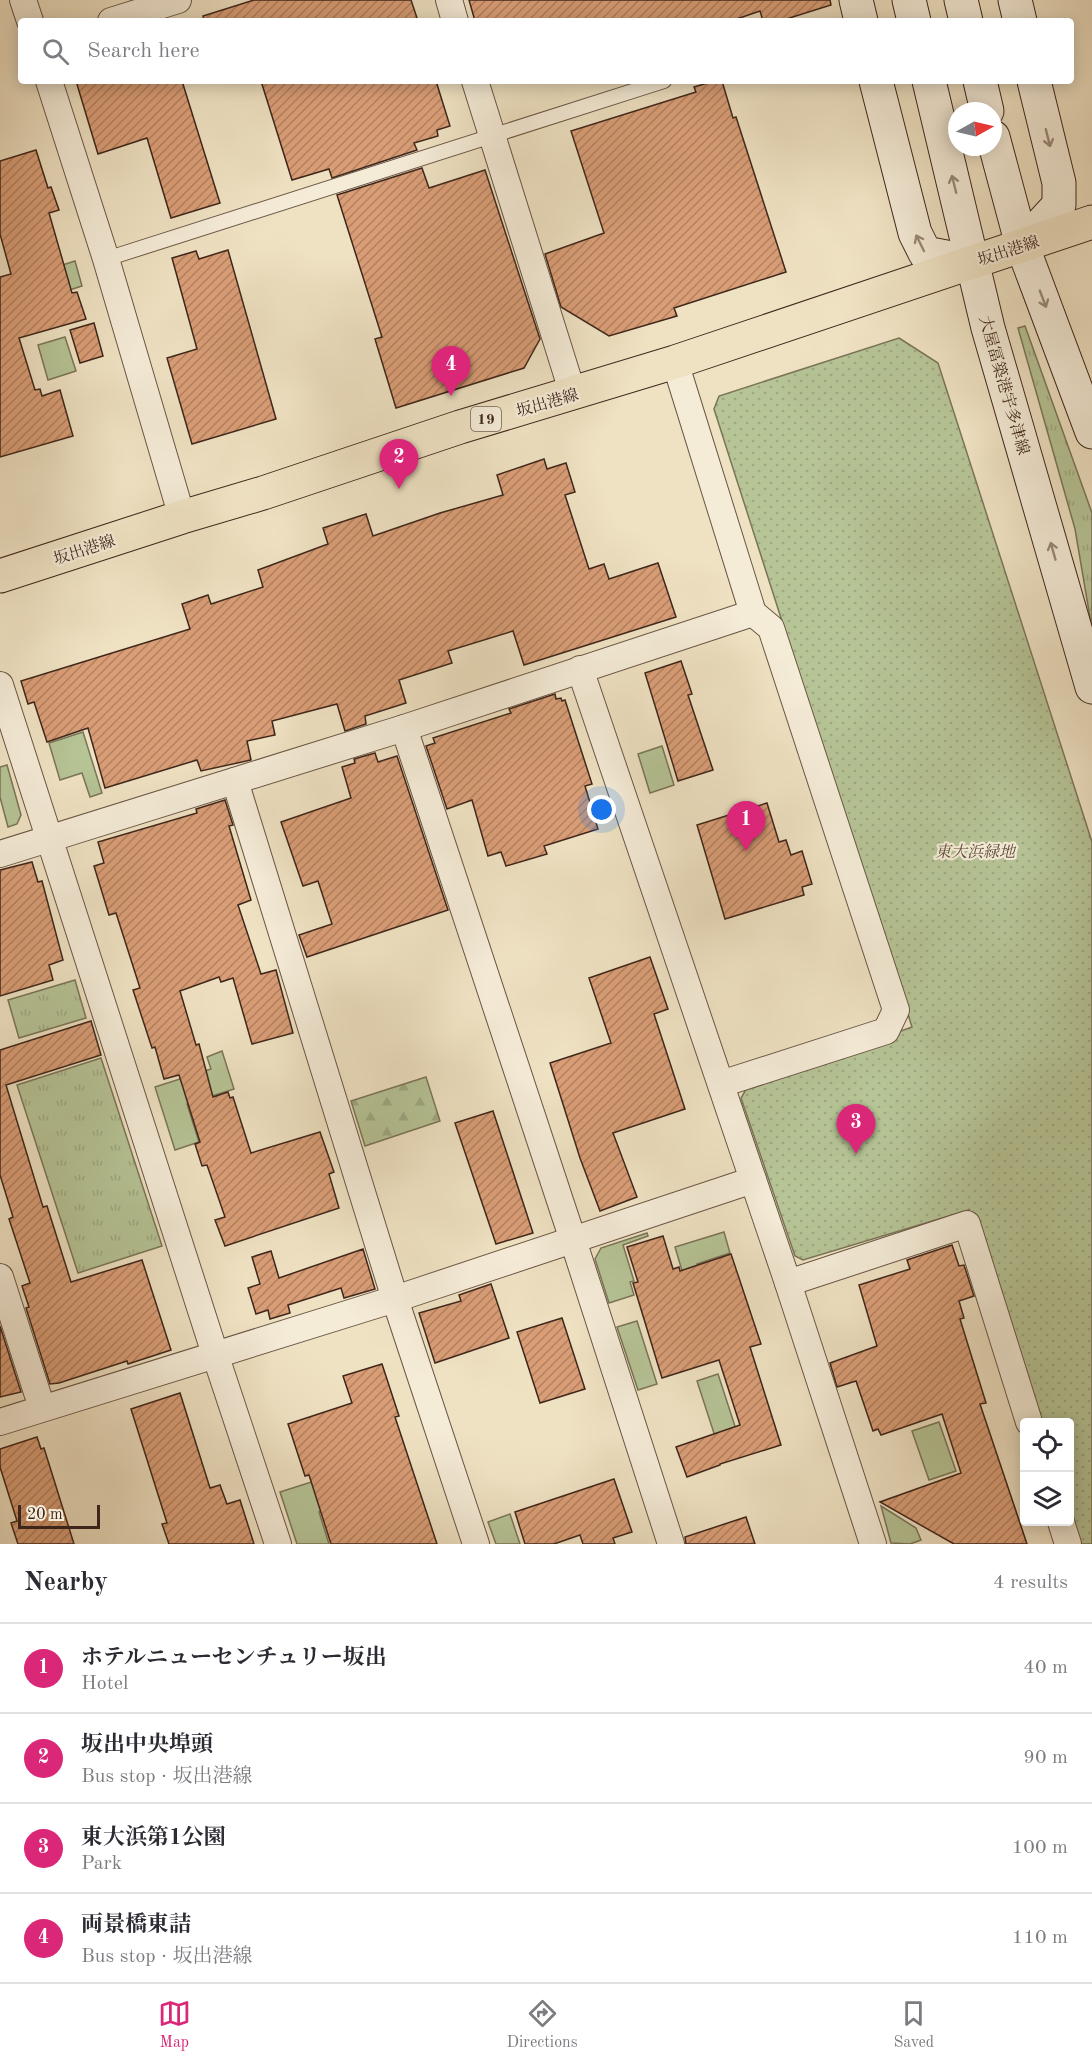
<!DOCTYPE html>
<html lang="en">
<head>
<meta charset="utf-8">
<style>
	body { margin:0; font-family:"Old Standard TT","Noto Serif JP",serif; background:#f7f7f7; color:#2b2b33 }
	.controls { position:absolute; right:18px; bottom:18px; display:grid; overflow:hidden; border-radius:6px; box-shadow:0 3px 15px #0003 }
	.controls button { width:54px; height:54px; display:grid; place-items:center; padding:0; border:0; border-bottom:2px solid #e1e1e2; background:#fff; color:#2b2b33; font:30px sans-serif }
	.compass { position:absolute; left:948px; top:102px; width:54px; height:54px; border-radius:50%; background:#fff; box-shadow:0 3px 15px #0003; rotate:82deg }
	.scale { position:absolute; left:18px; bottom:15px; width:82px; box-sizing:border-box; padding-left:6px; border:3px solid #3e261b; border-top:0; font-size:16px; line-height:21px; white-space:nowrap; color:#3e261b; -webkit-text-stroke:4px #f5ecd8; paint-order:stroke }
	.you { position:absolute; left:602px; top:810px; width:21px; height:21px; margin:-15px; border:4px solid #fff; border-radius:50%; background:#1a73e8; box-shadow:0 0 0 9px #1a73e833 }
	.badge { display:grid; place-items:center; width:39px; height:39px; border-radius:50%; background:#db2777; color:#fff; font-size:20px; font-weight:700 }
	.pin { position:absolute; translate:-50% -50px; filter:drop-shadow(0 2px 3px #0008) }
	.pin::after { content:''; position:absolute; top:32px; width:21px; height:18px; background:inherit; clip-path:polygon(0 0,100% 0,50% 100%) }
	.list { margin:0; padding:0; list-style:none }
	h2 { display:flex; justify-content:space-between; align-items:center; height:78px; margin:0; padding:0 24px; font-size:26px }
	h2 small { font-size:20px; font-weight:400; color:#7c7c81 }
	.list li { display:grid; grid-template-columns:39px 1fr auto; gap:18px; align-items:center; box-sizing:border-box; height:90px; padding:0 24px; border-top:2px solid #e1e1e2 }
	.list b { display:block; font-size:22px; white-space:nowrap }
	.list p { margin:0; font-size:20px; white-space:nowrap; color:#7c7c81 }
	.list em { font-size:20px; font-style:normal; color:#7c7c81 }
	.icon { flex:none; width:33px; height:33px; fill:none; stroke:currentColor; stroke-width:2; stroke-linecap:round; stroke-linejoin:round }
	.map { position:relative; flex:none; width:1092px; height:1544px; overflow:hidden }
	.search { position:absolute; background:#fff; box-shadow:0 3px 15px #0003; left:18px; right:18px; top:18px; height:66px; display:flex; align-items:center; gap:15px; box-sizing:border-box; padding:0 21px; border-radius:6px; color:#7c7c81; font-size:22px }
	.sheet { height:438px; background:#fff }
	nav { display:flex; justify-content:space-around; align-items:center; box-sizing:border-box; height:84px; border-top:2px solid #e1e1e2; background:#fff; font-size:16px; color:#7c7c81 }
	nav a { display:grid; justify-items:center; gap:3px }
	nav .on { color:#db2777 }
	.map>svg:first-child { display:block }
	.grass { fill:url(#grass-tufts); stroke:#7a7558; stroke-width:1.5 }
	.forest { fill:url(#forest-firs); stroke:#7a7558; stroke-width:1.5 }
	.park { fill:url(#park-dots); stroke:#7a7558; stroke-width:1.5 }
	.garden { fill:#b6c496; stroke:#7a7558; stroke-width:1.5 }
	.building { fill:url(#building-hatch); stroke:#3e261b; stroke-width:1.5 }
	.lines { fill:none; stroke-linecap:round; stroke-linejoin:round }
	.lane-casing { stroke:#6a5545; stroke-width:16 }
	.street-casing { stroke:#6a5545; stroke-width:28 }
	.secondary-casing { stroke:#3e261b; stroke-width:35 }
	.primary-casing { stroke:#3e261b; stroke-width:35 }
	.lane { stroke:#f5ecd8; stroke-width:14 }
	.street { stroke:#f5ecd8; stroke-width:26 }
	.secondary { stroke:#f5ecd8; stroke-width:33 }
	.primary { stroke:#efe2c3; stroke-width:33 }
	.oneway { stroke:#9a897a }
	.labels { text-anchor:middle; stroke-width:4.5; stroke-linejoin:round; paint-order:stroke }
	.shield { fill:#f5ecd8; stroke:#756154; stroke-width:1.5 }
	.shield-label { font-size:15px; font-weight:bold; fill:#3e261b }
	.street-label { font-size:16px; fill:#3e261b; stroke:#f5ecd8 }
	.park-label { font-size:16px; font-style:italic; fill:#5c4e3a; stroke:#f5ecd8 }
</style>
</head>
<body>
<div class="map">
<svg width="1092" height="1544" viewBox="0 0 1092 1544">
	<defs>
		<pattern id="grass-tufts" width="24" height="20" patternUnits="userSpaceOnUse" patternTransform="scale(1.5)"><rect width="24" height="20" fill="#b6c496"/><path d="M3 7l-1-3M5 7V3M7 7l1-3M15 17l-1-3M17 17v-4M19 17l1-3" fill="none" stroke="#9ea881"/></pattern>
		<pattern id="forest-firs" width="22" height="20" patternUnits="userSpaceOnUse" patternTransform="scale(1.5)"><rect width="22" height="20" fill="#b6c496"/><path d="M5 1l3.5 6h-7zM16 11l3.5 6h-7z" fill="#9ea881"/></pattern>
		<pattern id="park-dots" width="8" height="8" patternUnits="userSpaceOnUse" patternTransform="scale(1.5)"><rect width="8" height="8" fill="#b6c496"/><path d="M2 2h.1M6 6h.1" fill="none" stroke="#9ea881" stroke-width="1.8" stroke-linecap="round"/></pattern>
		<pattern id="building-hatch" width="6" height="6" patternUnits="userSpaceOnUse" patternTransform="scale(1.5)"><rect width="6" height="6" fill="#da9e77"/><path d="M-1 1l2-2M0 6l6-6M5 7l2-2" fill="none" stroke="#b28161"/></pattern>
	</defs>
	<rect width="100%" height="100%" fill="#efe2c3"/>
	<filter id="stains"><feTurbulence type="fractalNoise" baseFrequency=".00333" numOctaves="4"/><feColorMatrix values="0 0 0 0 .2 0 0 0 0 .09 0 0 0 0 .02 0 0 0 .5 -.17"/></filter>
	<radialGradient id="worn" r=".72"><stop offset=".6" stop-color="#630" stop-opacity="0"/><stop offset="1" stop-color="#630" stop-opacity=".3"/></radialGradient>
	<!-- grass -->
	<g class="grass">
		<path d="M 1025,326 L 1092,513 L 1092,629 L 1075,529 L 1018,328 Z"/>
		<path d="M 75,980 L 86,1018 L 19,1038 L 8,1000 Z"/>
		<path d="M 101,1058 L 162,1246 L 78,1273 L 17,1085 Z"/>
	</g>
	<!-- forest -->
	<path class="forest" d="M 426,1077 L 440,1121 L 365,1146 L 351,1101 Z"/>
	<!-- park -->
	<path class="park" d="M 899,338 L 938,363 L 1092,842 L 1092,1544 L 1078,1544 L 1070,1518 L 1070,1422 L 1038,1422 L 969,1210 L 803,1260 L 795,1256 L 741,1098 L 748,1086 L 912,1027 L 714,409 L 719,396 Z"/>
	<!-- garden -->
	<g class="garden">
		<path d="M 75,261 L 82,286 L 54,295 L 47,270 Z"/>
		<path d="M 65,337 L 76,371 L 48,380 L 38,345 Z"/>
		<path d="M 83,732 L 102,793 L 90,797 L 82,773 L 60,780 L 49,743 Z"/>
		<path d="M 662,746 L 674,785 L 650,793 L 638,754 Z"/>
		<path d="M 7,765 L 21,815 L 17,824 L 8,827 L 0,797 L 0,767 Z"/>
		<path d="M 222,1051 L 234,1089 L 187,1104 L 199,1142 L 175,1150 L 155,1087 L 211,1069 L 207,1057 Z"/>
		<path d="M 724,1232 L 730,1253 L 697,1264 L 726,1356 L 691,1301 L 675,1247 Z"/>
		<path d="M 647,1233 L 648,1236 L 623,1245 L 634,1281 L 630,1282 L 634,1295 L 609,1303 L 595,1259 L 601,1248 Z"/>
		<path d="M 637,1321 L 657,1384 L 638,1390 L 617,1327 Z"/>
		<path d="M 718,1374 L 744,1454 L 723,1461 L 697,1381 Z"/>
		<path d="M 939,1422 L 956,1471 L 929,1480 L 912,1431 Z"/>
		<path d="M 324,1478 L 325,1510 L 319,1512 L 329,1544 L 297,1544 L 280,1492 Z"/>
		<path d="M 881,1506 L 916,1528 L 921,1540 L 910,1544 L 891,1543 Z"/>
		<path d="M 510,1514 L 520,1544 L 496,1544 L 488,1522 Z"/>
	</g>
	<!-- building -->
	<g class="building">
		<path d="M 254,0 L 411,0 L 418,21 L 204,21 L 203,16 Z"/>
		<path d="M 469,0 L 830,0 L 831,5 L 780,21 L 763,21 L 760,11 L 731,21 L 475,21 Z"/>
		<path d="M 76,81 L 182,81 L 220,203 L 171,218 L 147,138 L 98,154 Z"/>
		<path d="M 261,81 L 436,81 L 450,126 L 437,130 L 438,136 L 414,143 L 417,150 L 332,178 L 329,169 L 292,180 Z"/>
		<path d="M 714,81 L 722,81 L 733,118 L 736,117 L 786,272 L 674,308 L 677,316 L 609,336 L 561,307 L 545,254 L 604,233 L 571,131 L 696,92 L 694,87 Z"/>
		<path d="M 36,150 L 48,188 L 51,187 L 59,210 L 49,213 L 72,293 L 77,292 L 86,319 L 19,338 L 35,390 L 40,389 L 42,396 L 60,390 L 73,436 L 0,457 L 0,277 L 11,274 L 0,234 L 0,161 Z"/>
		<path d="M 422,168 L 429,188 L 485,170 L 540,339 L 524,368 L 396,408 L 375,339 L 382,337 L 337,195 Z"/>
		<path d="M 228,250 L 276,419 L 192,444 L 167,358 L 197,349 L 172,258 L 196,251 L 199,259 Z"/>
		<path d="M 94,323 L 103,356 L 80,363 L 70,330 Z"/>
		<path d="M 544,459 L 547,469 L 566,463 L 575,492 L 565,495 L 589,569 L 604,564 L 609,579 L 658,563 L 676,617 L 524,665 L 513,631 L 448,651 L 452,663 L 399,680 L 406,703 L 365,716 L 366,724 L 345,731 L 337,704 L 272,721 L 275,735 L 247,741 L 251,760 L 201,771 L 197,760 L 105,788 L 88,728 L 47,742 L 34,702 L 28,704 L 21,681 L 190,629 L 182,604 L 208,595 L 211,604 L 263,587 L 258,570 L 328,544 L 323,528 L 366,514 L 373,536 L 440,513 L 503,495 L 497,475 Z"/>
		<path d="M 681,661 L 692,694 L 688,695 L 713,770 L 678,781 L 645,673 Z"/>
		<path d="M 555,694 L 556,699 L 561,698 L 562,701 L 565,700 L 592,784 L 585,786 L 598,829 L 544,846 L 547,854 L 506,866 L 501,852 L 488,856 L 472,800 L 447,809 L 426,746 L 435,743 L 433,738 L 511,713 L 509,709 Z"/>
		<path d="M 375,753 L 378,762 L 397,756 L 448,910 L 307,957 L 299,935 L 332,924 L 318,881 L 303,886 L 281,822 L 351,798 L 342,767 L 355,763 L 354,759 Z"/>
		<path d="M 225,800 L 233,825 L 229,826 L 251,900 L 238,905 L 261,974 L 276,970 L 293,1033 L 252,1044 L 233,978 L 221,982 L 219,977 L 180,991 L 196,1045 L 199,1044 L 213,1097 L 228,1092 L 230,1098 L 233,1097 L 251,1153 L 320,1132 L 334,1172 L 329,1174 L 339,1208 L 225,1246 L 215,1220 L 225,1217 L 207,1165 L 202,1166 L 195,1144 L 200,1142 L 179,1075 L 164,1079 L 155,1047 L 152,1048 L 133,990 L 140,988 L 116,913 L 109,915 L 94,866 L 104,863 L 98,842 L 197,813 L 196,809 Z"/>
		<path d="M 767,803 L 779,842 L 786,840 L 791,855 L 802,851 L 812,884 L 802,887 L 804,895 L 725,919 L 697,825 Z"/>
		<path d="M 32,862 L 38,882 L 42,881 L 63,960 L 49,965 L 53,980 L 0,996 L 0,870 Z"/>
		<path d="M 650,957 L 668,1009 L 654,1014 L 685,1109 L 613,1133 L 637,1197 L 600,1211 L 580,1158 L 550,1063 L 611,1043 L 589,978 Z"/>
		<path d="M 91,1021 L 101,1055 L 6,1085 L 43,1207 L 47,1206 L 71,1282 L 142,1260 L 171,1350 L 128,1364 L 127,1361 L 59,1383 L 50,1384 L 26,1308 L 29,1307 L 22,1286 L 30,1283 L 9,1219 L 13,1217 L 0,1175 L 0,1050 Z"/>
		<path d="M 493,1111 L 533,1233 L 496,1244 L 455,1123 Z"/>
		<path d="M 663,1236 L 673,1269 L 679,1267 L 680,1271 L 731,1254 L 761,1344 L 750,1347 L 781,1445 L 720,1464 L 720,1465 L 687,1477 L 676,1447 L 740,1425 L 719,1360 L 662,1378 L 633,1283 L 638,1282 L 627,1247 Z"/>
		<path d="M 952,1245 L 959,1266 L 964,1265 L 974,1296 L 959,1301 L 964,1318 L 960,1319 L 986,1403 L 980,1404 L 1027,1544 L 954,1544 L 880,1502 L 961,1473 L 942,1414 L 881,1435 L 878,1429 L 873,1431 L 856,1381 L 837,1387 L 830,1363 L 877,1346 L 859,1285 L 910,1269 L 907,1260 Z"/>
		<path d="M 363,1249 L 375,1289 L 344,1298 L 341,1288 L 288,1305 L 290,1313 L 270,1319 L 268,1310 L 256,1314 L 248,1288 L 260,1284 L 252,1257 L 271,1251 L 279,1278 Z"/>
		<path d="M 491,1284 L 509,1338 L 435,1363 L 419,1313 L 461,1301 L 459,1295 Z"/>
		<path d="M 562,1318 L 585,1389 L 540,1403 L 517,1332 Z"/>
		<path d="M 0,1326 L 21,1392 L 0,1397 Z"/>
		<path d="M 382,1364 L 399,1416 L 395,1417 L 437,1544 L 331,1544 L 309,1475 L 305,1476 L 288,1424 L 352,1403 L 343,1376 Z"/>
		<path d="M 180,1393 L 210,1488 L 220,1485 L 227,1504 L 240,1500 L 254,1544 L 169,1544 L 162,1524 L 167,1523 L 131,1409 Z"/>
		<path d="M 37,1437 L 41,1449 L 44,1448 L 74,1544 L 18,1544 L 11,1523 L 17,1521 L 0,1467 L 0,1449 Z"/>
		<path d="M 614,1479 L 632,1532 L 613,1538 L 615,1544 L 583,1544 L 580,1535 L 554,1544 L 525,1544 L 515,1512 Z"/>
		<path d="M 746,1517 L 755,1544 L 686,1544 L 685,1537 Z"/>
	</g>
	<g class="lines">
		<defs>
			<path id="lane" d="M 106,259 L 664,81"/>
			<g id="street">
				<path d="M 23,0 L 30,21"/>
				<path d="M 449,0 L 455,21"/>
				<path d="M 111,21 L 178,0"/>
				<path d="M 49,81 L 106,259 L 182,517"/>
				<path d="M 475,81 L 573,394"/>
				<path d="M 675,362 L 753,613 L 771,628 L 896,1010 L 886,1031 L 721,1084"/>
				<path d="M 580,669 L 788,1283 L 873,1544"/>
				<path d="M 0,685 L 215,1354 L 278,1544"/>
				<path d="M 404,728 L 573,1240 L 671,1544"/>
				<path d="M 235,781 L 395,1299 L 476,1544"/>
				<path d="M 0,854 L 404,728 L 753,613"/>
				<path d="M 0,1277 L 42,1408"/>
				<path d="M 788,1283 L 967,1224 L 1029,1422"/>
				<path d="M 0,1422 L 395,1299 L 753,1180"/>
				<path d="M 1061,1522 L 1068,1544"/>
			</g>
			<g id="secondary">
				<path d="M 856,0 L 861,21"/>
				<path d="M 909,0 L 914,21"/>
				<path d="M 961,0 L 966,21"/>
				<path d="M 1015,0 L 1020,21"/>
				<path d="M 876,81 L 915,233 L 925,253 L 972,262"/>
				<path d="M 929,81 L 988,328 L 1092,687"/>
				<path d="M 980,81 L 987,111"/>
				<path d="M 993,137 L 1022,245 L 1092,432"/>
				<path d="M 1022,245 L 1059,205 L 1059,183 L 1034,81"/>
			</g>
			<path id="primary" d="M 0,576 L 182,517 L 263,493 L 460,427 L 675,362 L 1092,222"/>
		</defs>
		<!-- lane casing -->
		<use href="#lane" class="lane-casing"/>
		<!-- street casing -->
		<use href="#street" class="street-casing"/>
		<!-- secondary casing -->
		<use href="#secondary" class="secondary-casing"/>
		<!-- primary casing -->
		<use href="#primary" class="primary-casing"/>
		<!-- lane -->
		<use href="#lane" class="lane"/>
		<!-- street -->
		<use href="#street" class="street"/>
		<!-- secondary -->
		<use href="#secondary" class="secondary"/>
		<!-- primary -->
		<use href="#primary" class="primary"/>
	</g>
	<!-- one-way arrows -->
	<defs><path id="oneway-shaft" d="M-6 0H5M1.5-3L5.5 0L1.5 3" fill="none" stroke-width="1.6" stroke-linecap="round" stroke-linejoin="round" transform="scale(1.5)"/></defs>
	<g class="oneway">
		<use href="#oneway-shaft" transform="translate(1048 138) rotate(76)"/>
		<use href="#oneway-shaft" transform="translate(954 184) rotate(-104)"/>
		<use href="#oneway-shaft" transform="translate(920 243) rotate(-116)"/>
		<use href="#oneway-shaft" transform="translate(1043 299) rotate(69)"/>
		<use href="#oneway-shaft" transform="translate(1053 551) rotate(-106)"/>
	</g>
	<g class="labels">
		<!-- shield labels -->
		<rect class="shield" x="471" y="407" width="30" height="24" rx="4.5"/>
		<g class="shield-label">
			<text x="486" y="424">19</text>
		</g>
		<!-- street labels -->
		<g class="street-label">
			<text transform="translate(1008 250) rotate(-18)" y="6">坂出港線</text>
			<text transform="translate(1005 385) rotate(74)" y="6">大屋冨築港宇多津線</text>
			<text transform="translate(547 402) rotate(-16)" y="6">坂出港線</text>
			<text transform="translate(84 549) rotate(-18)" y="6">坂出港線</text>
		</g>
		<!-- park labels -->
		<g class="park-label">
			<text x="975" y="857">東大浜緑地</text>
		</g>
	</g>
	<rect width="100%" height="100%" filter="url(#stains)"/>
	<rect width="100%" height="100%" fill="url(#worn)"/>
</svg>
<div class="controls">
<button><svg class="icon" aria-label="locate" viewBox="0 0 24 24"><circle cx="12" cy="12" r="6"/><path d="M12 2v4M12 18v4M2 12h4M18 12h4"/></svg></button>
<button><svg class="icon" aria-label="layers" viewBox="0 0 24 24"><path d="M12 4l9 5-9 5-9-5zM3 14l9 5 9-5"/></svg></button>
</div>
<svg class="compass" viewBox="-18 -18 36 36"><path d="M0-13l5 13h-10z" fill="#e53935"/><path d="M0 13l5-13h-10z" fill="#7c7c81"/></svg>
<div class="scale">20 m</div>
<div class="you"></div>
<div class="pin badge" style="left:746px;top:851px">1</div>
<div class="pin badge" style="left:399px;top:489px">2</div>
<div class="pin badge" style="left:856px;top:1154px">3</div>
<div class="pin badge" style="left:451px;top:396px">4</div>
<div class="search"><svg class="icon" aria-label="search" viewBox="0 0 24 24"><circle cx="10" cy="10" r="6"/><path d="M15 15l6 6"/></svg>Search here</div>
</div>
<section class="sheet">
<h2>Nearby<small>4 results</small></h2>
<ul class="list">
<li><span class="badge">1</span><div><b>ホテルニューセンチュリー坂出</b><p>Hotel</p></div><em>40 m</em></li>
<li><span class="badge">2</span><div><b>坂出中央埠頭</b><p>Bus stop · 坂出港線</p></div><em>90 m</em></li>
<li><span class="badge">3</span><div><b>東大浜第1公園</b><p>Park</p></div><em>100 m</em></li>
<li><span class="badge">4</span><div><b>両景橋東詰</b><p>Bus stop · 坂出港線</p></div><em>110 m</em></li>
</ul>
</section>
<nav>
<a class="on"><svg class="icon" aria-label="map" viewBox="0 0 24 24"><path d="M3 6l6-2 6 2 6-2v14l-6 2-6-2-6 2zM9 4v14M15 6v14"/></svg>Map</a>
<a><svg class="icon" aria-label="directions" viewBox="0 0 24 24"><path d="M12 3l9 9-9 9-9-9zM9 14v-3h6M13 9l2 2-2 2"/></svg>Directions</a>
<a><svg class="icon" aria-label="saved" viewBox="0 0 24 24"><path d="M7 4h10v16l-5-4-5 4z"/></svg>Saved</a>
</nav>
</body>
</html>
